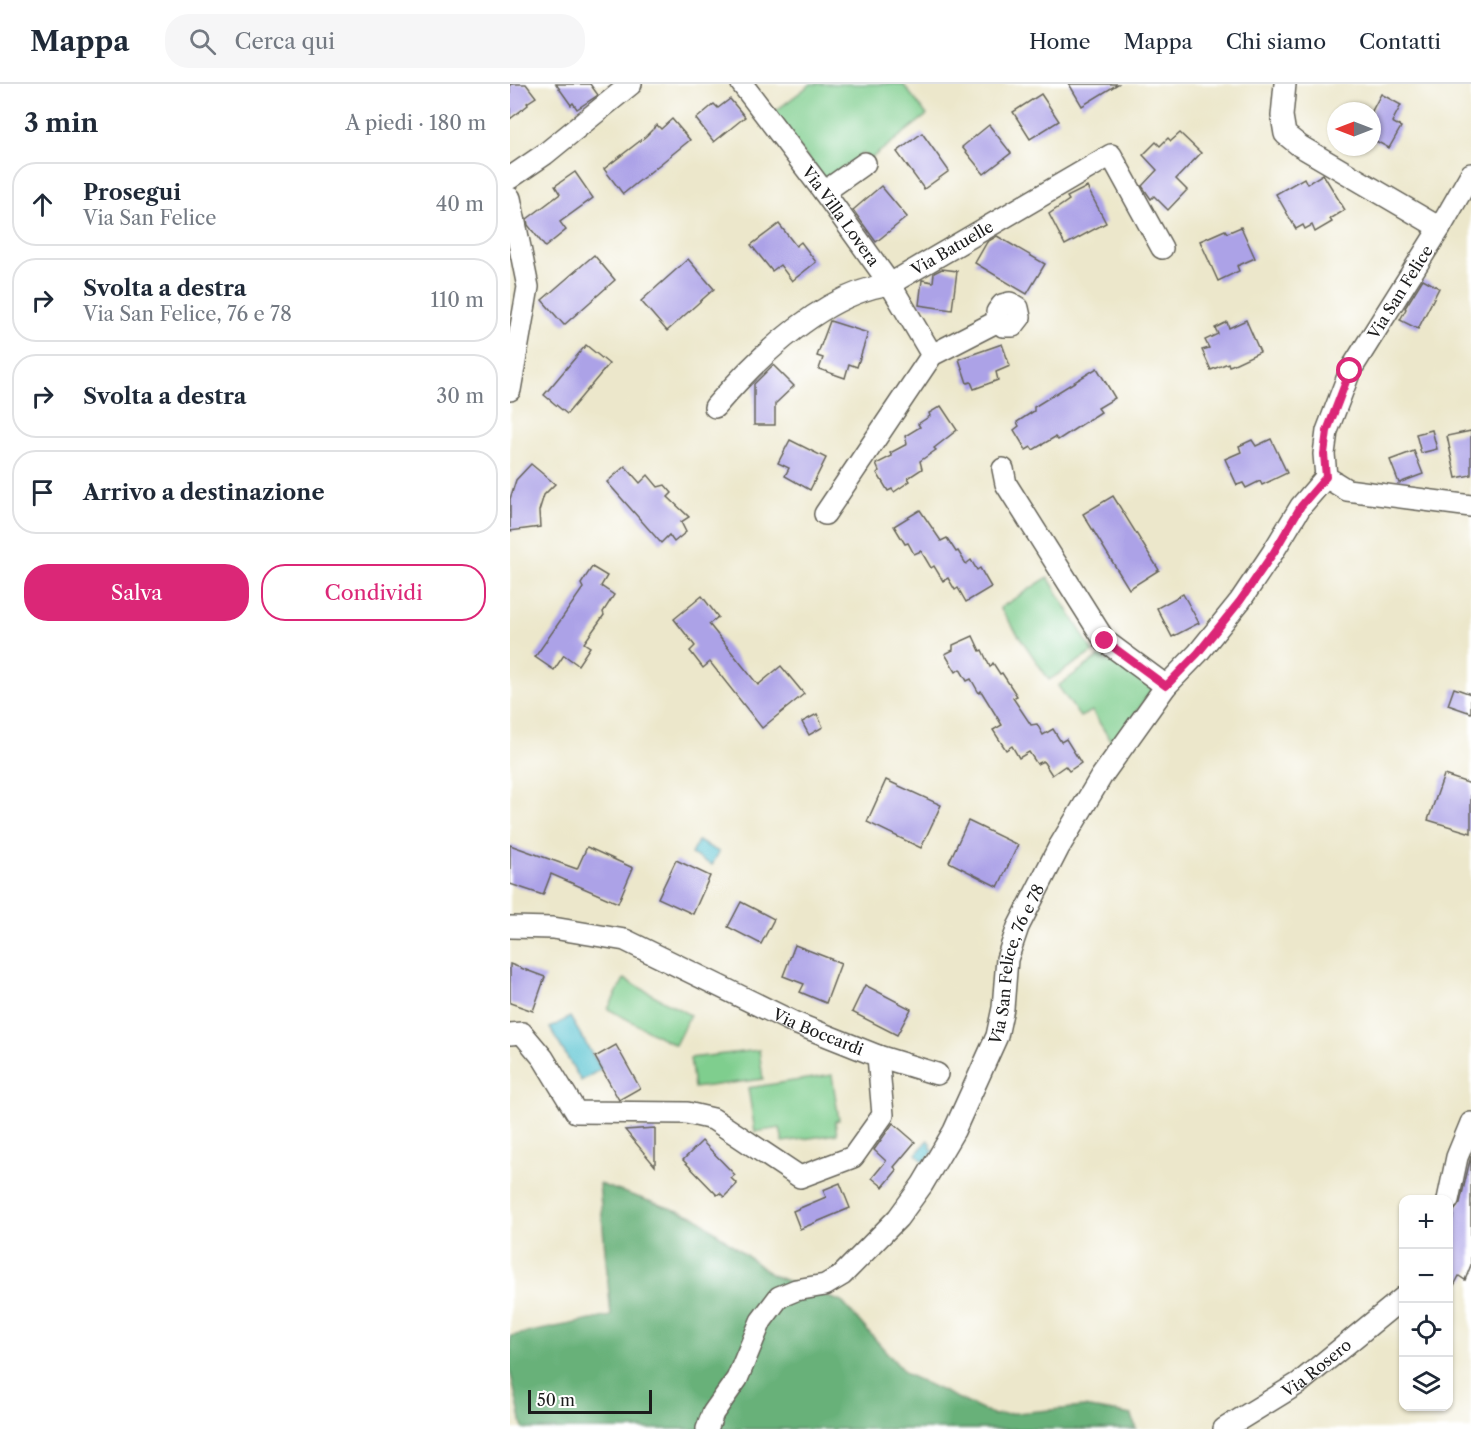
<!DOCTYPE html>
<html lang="it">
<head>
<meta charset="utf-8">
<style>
	body { margin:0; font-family:"Libre Caslon Text",serif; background:#f6f6f7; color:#1f2937 }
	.controls { position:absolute; right:18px; bottom:18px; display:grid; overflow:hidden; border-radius:12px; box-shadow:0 2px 4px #0004 }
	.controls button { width:54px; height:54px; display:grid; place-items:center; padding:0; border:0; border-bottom:2px solid #e0e1e3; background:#fff; color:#1f2937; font:30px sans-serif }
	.compass { position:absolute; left:817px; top:18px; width:54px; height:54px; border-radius:50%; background:#fff; box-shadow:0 2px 4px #0004; rotate:270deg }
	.scale { position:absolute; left:18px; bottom:15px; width:124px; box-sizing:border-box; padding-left:6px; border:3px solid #1c1c1c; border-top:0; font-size:16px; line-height:21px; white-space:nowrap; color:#1c1c1c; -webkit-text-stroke:4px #fff; paint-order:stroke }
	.stop { position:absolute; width:18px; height:18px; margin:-14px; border:4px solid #db2777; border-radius:50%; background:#fff }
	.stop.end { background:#db2777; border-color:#fff; box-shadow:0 2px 6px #0008 }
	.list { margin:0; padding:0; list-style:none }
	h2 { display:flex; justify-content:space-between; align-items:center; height:78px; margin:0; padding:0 24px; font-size:26px }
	h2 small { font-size:20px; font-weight:400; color:#747a83 }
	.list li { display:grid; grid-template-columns:39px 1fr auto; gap:18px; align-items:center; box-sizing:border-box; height:84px; margin:0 12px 12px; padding:0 12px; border:2px solid #e0e1e3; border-radius:24px }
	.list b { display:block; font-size:22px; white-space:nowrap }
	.list p { margin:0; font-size:20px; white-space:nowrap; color:#747a83 }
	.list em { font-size:20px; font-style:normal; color:#747a83 }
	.actions { display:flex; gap:12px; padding:18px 24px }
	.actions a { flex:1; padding:14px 0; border:2px solid #db2777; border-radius:24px; text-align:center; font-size:21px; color:#db2777 }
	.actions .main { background:#db2777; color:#fff }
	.icon { flex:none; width:33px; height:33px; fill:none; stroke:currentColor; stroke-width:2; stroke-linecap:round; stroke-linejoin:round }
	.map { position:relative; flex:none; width:961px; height:1345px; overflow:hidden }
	header { display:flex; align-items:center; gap:36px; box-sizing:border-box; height:84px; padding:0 30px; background:#fff; border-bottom:2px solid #e0e1e3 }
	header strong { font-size:28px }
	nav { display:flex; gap:33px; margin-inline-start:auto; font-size:21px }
	.search { width:420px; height:54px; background:#f6f6f7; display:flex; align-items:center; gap:15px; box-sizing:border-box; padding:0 21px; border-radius:24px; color:#747a83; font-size:22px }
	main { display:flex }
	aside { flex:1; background:#fff }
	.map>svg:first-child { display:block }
	.green { fill:#7fce8e; stroke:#4e7555; stroke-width:1.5 }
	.forest { fill:#67b179; stroke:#42664a; stroke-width:1.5 }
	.water { fill:#57c2d0; stroke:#3a6f76; stroke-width:1.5 }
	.building { fill:#aca2e7 }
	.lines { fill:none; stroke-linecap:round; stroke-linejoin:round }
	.minor-casing { stroke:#656359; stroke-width:24 }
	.minor { stroke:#fff; stroke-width:21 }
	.route { stroke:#db2777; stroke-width:8 }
	.labels { text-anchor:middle; stroke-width:4.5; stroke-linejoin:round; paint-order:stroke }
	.street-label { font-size:16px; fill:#1c1c1c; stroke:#fff }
</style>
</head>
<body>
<header>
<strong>Mappa</strong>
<div class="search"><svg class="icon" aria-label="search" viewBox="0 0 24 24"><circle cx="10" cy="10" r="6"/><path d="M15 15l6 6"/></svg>Cerca qui</div>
<nav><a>Home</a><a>Mappa</a><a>Chi siamo</a><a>Contatti</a></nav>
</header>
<main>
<aside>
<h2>3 min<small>A piedi · 180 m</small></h2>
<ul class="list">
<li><svg class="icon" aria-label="ahead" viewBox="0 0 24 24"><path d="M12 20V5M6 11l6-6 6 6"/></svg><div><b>Prosegui</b><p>Via San Felice</p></div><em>40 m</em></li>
<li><svg class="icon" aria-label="right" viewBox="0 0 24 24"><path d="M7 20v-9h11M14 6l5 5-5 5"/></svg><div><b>Svolta a destra</b><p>Via San Felice, 76 e 78</p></div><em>110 m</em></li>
<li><svg class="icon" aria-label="right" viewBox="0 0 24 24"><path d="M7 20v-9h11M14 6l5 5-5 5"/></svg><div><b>Svolta a destra</b></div><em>30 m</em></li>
<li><svg class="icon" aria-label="arrive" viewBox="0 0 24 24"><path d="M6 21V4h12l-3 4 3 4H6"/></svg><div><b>Arrivo a destinazione</b></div></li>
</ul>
<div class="actions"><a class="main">Salva</a><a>Condividi</a></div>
</aside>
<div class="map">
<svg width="961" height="1345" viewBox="0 0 961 1345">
	<rect width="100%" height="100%" fill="#fff"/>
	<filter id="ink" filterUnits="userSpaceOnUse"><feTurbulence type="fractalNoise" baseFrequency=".0167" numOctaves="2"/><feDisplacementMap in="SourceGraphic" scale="12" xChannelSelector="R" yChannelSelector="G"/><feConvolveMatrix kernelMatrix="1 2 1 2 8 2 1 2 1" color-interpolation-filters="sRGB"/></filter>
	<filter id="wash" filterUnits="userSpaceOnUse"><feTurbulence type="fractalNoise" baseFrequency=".008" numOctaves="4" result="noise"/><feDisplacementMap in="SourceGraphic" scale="24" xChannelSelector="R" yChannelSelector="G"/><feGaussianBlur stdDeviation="1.35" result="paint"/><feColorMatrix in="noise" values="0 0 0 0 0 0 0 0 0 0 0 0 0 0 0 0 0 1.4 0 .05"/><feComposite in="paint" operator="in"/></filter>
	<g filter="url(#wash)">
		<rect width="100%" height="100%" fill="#ece7cb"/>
		<!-- green -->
		<g class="green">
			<path d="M 301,0 L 393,0 L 417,31 L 359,76 L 353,69 L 315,97 L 263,29 Z"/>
			<path d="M 538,493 L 583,568 L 539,596 L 490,524 Z"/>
			<path d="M 590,572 L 643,604 L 604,662 L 582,627 L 570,633 L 548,602 Z"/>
			<path d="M 114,895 L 180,931 L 165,961 L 98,925 Z"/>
			<path d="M 249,966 L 253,995 L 184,1004 L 180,974 Z"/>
			<path d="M 322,991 L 329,1036 L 325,1037 L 327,1050 L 273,1058 L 270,1044 L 245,1048 L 238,1004 Z"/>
		</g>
		<!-- forest -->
		<path class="forest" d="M 89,1100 L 186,1133 L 262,1191 L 332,1218 L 396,1290 L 483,1331 L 574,1323 L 622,1331 L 626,1345 L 13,1345 L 0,1287 L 0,1252 L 101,1232 Z"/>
		<!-- water -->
		<g class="water">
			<path d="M 188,757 L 209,768 L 202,781 L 181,770 Z"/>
			<path d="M 60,933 L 91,985 L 71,997 L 40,944 Z"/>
			<path d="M 418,1056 L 422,1060 L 420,1063 L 424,1067 L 414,1078 L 406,1070 Z"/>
		</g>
		<g id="blocks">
			<!-- building -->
			<g class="building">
				<path d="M 0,0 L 16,0 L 26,13 L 17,19 L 18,21 L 0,35 Z"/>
				<path d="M 46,0 L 80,0 L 88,11 L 67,25 L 63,19 L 61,21 Z"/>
				<path d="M 559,0 L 608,0 L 572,22 Z"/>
				<path d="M 531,10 L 549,37 L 520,55 L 503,28 Z"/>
				<path d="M 871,10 L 891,21 L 882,38 L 891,43 L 879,64 L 862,55 L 862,27 Z"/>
				<path d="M 220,15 L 235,33 L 204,58 L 186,35 L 204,20 L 208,24 Z"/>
				<path d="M 162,35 L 180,56 L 113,110 L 94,85 L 135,53 L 147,41 L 151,45 Z"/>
				<path d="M 479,41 L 501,69 L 474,90 L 452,63 Z"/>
				<path d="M 412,49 L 439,87 L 414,105 L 387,68 Z"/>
				<path d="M 670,49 L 691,69 L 666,95 L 677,106 L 658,126 L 644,112 L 641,115 L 632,102 L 647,86 L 633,71 L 646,58 L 650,62 L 658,54 L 661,57 Z"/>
				<path d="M 65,88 L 83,114 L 50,138 L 56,146 L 35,163 L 18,141 L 17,135 L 50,110 L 45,102 Z"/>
				<path d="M 813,90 L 835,126 L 820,135 L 822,138 L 805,148 L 802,141 L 795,145 L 793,141 L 786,145 L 766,110 L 794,94 L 797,100 Z"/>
				<path d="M 371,102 L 397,133 L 366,158 L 343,126 Z"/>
				<path d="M 577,103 L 596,139 L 555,161 L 539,130 L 559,116 L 557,113 Z"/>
				<path d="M 269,140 L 286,162 L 291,158 L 306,178 L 282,197 L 270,181 L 262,187 L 241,161 Z"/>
				<path d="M 731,143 L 745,174 L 727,182 L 729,187 L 708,197 L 690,157 L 715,146 L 717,149 Z"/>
				<path d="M 487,152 L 535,180 L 517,210 L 465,179 L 477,158 Z"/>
				<path d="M 84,171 L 105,196 L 54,241 L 32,216 Z"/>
				<path d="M 178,175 L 204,205 L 157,247 L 131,217 Z"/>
				<path d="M 432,185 L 447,187 L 442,226 L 409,221 L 412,196 L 423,198 L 424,189 Z"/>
				<path d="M 913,195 L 929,204 L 908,245 L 890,236 L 896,225 L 895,224 Z"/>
				<path d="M 736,236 L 750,268 L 722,281 L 719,282 L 718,279 L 701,286 L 692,266 L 699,264 L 695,256 L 708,250 L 705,244 L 717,238 L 719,244 Z"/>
				<path d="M 320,237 L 358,249 L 347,283 L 339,280 L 335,294 L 309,285 L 313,274 L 307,272 Z"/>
				<path d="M 492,260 L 500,282 L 486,288 L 488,296 L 464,305 L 461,298 L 457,299 L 449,275 Z"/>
				<path d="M 76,261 L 99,280 L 57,330 L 34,311 Z"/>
				<path d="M 263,281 L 284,302 L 265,320 L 265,341 L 244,341 L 244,300 Z"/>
				<path d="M 587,284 L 605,314 L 588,324 L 591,328 L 548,356 L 545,353 L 523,366 L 521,363 L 516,366 L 504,346 L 509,342 L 507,338 L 524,327 L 524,323 Z"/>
				<path d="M 431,322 L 447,346 L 424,364 L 426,366 L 410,377 L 412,385 L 398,394 L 400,397 L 384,408 L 382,405 L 378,407 L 367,389 L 369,387 L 366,380 L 382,372 L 380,369 L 397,360 L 395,352 L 410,343 L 408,340 L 420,332 L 419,329 Z"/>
				<path d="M 922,346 L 927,365 L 911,369 L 906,350 Z"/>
				<path d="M 961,347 L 961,391 L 946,394 L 937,352 Z"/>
				<path d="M 761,355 L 777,389 L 752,401 L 750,397 L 736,404 L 733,399 L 727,401 L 715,375 L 731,368 L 729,362 L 742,356 L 746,362 Z"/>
				<path d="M 280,356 L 316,374 L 300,406 L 275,392 L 279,384 L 268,379 Z"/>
				<path d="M 904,367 L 913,390 L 889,399 L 880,376 Z"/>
				<path d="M 21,380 L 45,400 L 34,411 L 29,427 L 30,443 L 0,447 L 0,415 L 6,396 Z"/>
				<path d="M 115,382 L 130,399 L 138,391 L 148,403 L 155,401 L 162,409 L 158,413 L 179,433 L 171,438 L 176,448 L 164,458 L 159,451 L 151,459 L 97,398 Z"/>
				<path d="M 603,412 L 649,486 L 619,505 L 573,430 Z"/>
				<path d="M 410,426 L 431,457 L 437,454 L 446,468 L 448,467 L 456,480 L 461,476 L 467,486 L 470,484 L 481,503 L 456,518 L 448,504 L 445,506 L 438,494 L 433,497 L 424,482 L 421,484 L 411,467 L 404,470 L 398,459 L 395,460 L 384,442 Z"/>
				<path d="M 82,483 L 97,492 L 91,502 L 104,511 L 93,528 L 94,531 L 74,559 L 80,563 L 68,581 L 54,571 L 44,586 L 25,573 L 73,504 L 71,500 Z"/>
				<path d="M 673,510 L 689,539 L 662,553 L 647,524 Z"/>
				<path d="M 192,512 L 208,533 L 199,540 L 248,601 L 271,582 L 294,610 L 252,644 L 200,578 L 193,584 L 180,567 L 185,562 L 164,535 Z"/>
				<path d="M 463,552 L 470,567 L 472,566 L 480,583 L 483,579 L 490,590 L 492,589 L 507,612 L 503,614 L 521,641 L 527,640 L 533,651 L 543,645 L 551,658 L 556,655 L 571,679 L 559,687 L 555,682 L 542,691 L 533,677 L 527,680 L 519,668 L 509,674 L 502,662 L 496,666 L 483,646 L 492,641 L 471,607 L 469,609 L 461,595 L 457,597 L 450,585 L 446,588 L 435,570 L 443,566 L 443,561 Z"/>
				<path d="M 944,604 L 961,610 L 961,629 L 938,621 Z"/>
				<path d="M 307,630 L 313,643 L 299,651 L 292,638 Z"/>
				<path d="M 934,691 L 961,700 L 961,749 L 918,736 Z"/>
				<path d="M 376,696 L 431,721 L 411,764 L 357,738 Z"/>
				<path d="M 458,737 L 508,761 L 488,803 L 439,778 Z"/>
				<path d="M 0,761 L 67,785 L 77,763 L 123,784 L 108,819 L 41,790 L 33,811 L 0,800 Z"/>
				<path d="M 166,776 L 200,792 L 183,830 L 148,814 Z"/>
				<path d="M 231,818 L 264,835 L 251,860 L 218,843 Z"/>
				<path d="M 285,861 L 331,879 L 316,919 L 290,908 L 294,900 L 273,892 Z"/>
				<path d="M 0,880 L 35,893 L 23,927 L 0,919 Z"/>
				<path d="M 355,901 L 401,925 L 387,951 L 342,928 Z"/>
				<path d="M 106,961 L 130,1004 L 109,1016 L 85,973 Z"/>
				<path d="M 383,1039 L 405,1058 L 384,1083 L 387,1086 L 373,1103 L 362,1094 L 376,1077 L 364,1066 Z"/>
				<path d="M 145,1044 L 145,1082 L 115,1046 Z"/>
				<path d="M 192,1057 L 225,1091 L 221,1094 L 227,1100 L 214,1113 L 210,1109 L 207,1111 L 173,1076 Z"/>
				<path d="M 961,1072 L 961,1181 L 955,1196 L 949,1192 L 939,1211 L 939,1154 L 944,1127 L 950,1119 Z"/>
				<path d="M 330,1099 L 340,1124 L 290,1145 L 283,1127 L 316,1113 L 313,1106 Z"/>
			</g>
		</g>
	</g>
	<g filter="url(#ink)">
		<use href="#blocks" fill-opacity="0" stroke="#656359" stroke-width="1.5"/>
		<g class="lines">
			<defs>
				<g id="minor">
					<path id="s1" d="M 232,0 L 314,108 L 380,200 L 422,271"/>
					<path d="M 775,0 L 772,32 L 775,50 L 790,62 L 930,144"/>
					<path d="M 961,90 L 930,144 L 840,287 L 817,347 L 814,370 L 816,393 L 837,406 L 961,422"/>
					<path d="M 0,94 L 35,70 L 121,0"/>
					<path d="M 314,108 L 355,79"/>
					<path d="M 0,114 L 18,203 L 0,306"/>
					<path id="s2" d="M 205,323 C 248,273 312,210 380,200 L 601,71 L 652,164"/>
					<path d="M 493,385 L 496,400 L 595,557 L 656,602"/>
					<path d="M 315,430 L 422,271 L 488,237 L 487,228 L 492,221 L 500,219 L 508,224 L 510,233 L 503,242 L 493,242 L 488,237"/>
					<path id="s3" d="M 0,843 L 43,844 L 115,856 L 285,939 L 368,972 L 373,1031 L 343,1073 L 290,1093 L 203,1035 L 177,1029 L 66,1028 L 33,974 L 12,949 L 0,950"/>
					<path d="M 368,972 L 427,990"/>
					<path d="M 938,1116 L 947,1073 L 961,1039"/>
					<path id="s4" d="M 197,1345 L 203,1329 L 227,1295 L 251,1237 L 269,1213 L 286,1206 L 315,1201 L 332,1191 L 388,1134 L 412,1101 L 444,1047 L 487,952 L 493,924 L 497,875 L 508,843 L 549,763 L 591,693 L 656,602 L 688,569 L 730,517 L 763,468 L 791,422 L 816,393"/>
					<path id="s5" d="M 714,1345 L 789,1299 L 894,1213"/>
				</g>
			</defs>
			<!-- minor casing -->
			<use href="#minor" class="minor-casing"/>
			<!-- minor -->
			<use href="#minor" class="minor"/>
		</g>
	</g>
	<g class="lines" filter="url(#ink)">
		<!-- route -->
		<path class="route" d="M 595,557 L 656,602 L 688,569 L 730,517 L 764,468 L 791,422 L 816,393 L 814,370 L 817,347 L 840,287"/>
	</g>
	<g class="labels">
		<!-- street labels -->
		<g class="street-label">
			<text dy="6" stroke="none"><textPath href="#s1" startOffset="165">Via Villa Lovera</textPath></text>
			<text dy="6" stroke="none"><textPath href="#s2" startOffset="290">Via Batuelle</textPath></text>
			<text transform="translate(890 208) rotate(-58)" y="6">Via San Felice</text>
			<text dy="6" stroke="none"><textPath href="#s4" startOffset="582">Via San Felice, 76 e 78</textPath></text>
			<text dy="6" stroke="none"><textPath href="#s3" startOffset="330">Via Boccardi</textPath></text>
			<text dy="6" stroke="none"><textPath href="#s5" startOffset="111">Via Rosero</textPath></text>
		</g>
	</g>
</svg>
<div class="controls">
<button>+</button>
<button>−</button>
<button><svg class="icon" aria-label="locate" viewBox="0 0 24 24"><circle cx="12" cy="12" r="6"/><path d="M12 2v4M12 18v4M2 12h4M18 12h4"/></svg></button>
<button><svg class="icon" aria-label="layers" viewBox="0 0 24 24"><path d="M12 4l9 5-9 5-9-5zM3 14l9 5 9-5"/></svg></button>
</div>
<svg class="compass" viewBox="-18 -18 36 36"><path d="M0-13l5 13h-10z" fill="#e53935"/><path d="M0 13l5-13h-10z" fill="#747a83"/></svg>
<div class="scale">50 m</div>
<div class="stop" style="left:840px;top:287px"></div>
<div class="stop end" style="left:595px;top:557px"></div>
</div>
</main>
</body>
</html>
